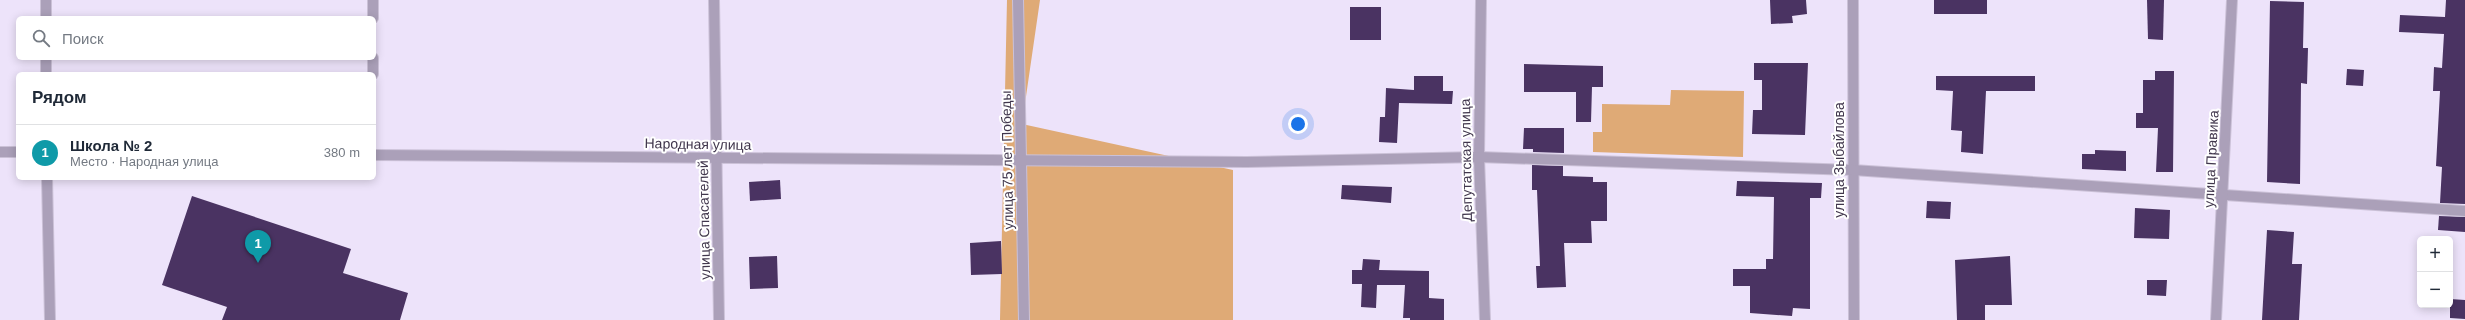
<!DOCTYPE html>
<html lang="ru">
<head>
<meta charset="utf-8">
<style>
	body { margin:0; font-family:Helvetica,sans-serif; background:#f2f2f3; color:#1f2937 }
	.controls { position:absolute; right:12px; bottom:12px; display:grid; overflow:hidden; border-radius:6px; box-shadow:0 2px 10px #0003 }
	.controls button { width:36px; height:36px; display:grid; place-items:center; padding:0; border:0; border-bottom:1px solid #e0e1e3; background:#fff; color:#1f2937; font:20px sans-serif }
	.you { position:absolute; left:1298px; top:124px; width:14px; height:14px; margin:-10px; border:3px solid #fff; border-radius:50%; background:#1a73e8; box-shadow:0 0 0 6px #1a73e833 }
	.badge { display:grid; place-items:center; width:26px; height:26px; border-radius:50%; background:#b45309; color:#fff; font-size:13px; font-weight:700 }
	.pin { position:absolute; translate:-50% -33px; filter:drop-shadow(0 1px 2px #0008) }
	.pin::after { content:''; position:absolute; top:21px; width:14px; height:12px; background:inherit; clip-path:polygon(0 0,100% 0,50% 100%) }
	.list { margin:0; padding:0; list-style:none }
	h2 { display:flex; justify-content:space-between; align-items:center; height:52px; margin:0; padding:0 16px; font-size:17px }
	h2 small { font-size:13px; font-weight:400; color:#747a83 }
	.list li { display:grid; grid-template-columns:26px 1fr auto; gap:12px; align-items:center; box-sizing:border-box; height:56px; padding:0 16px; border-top:1px solid #e0e1e3 }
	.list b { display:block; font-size:15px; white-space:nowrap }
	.list p { margin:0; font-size:13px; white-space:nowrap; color:#747a83 }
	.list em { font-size:13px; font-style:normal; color:#747a83 }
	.icon { flex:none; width:22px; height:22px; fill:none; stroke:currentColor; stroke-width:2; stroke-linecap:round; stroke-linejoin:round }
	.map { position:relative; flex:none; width:2465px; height:320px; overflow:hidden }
	.search { position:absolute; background:#fff; box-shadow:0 2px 10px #0003; left:16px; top:16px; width:360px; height:44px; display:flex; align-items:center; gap:10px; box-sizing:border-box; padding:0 14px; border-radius:6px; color:#747a83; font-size:15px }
	.panel { position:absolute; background:#fff; box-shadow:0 2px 10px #0003; left:16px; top:72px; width:360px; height:108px; border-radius:6px }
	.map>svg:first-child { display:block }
	.green { fill:#dfaa76 }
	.building { fill:#4a3362 }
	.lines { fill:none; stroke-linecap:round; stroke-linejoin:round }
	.street-casing { stroke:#cbc1d7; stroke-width:12 }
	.street { stroke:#aba0b9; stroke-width:10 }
	.labels { text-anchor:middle; stroke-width:4; stroke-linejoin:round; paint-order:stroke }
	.street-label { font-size:14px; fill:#41374d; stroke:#fff }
</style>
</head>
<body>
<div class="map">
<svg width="2465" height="320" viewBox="0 0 2465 320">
	<rect width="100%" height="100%" fill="#ede3fa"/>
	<!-- green -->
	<g class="green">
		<path d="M 1007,0 L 1040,0 L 1022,124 L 1233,170 L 1233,320 L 1000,320 Z"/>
		<path d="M 1671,90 L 1744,91 L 1743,157 L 1593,152 L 1593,132 L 1602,132 L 1602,104 L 1670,105 Z"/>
	</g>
	<!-- building -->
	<g class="building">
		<path d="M 1770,0 L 1806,0 L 1807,14 L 1792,16 L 1793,23 L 1771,24 Z"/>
		<rect x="1934" y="0" width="53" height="14"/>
		<path d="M 2147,0 L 2164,0 L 2163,40 L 2148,39 Z"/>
		<path d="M 2446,0 L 2465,0 L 2465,204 L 2440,203 L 2442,167 L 2436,166 L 2440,91 L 2433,91 L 2434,67 L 2442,68 L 2444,34 L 2399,32 L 2400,15 L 2445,17 Z"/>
		<path d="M 2270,1 L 2304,2 L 2303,48 L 2308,48 L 2307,84 L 2301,83 L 2300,184 L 2267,182 Z"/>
		<rect x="1350" y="7" width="31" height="33"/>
		<path d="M 1754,63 L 1808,63 L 1805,135 L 1752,134 L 1753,110 L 1762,110 L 1762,80 L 1754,80 Z"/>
		<path d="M 1524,64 L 1603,66 L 1603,87 L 1592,87 L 1591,122 L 1576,122 L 1576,92 L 1524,92 Z"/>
		<path d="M 2347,69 L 2364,70 L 2363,86 L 2346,85 Z"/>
		<path d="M 2155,71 L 2174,71 L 2173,172 L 2156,172 L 2158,128 L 2136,128 L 2136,113 L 2143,113 L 2143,80 L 2155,80 Z"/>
		<path d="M 1414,76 L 1443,76 L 1443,91 L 1453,91 L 1452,104 L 1399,103 L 1397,143 L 1379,142 L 1380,117 L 1385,117 L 1386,88 L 1414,90 Z"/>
		<path d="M 1936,76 L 2035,76 L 2035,91 L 1986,91 L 1983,154 L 1961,152 L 1962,131 L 1951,130 L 1953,91 L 1936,90 Z"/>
		<path d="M 1524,128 L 1564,128 L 1564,153 L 1533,152 L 1533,149 L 1523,149 Z"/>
		<path d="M 2095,150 L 2126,151 L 2126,171 L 2082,169 L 2082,154 L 2095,154 Z"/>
		<path d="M 1532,165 L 1563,166 L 1563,176 L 1593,177 L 1593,182 L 1607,182 L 1607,221 L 1591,221 L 1592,243 L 1564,243 L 1566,287 L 1537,288 L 1536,266 L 1540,266 L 1537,190 L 1532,190 Z"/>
		<path d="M 780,180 L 781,199 L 750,201 L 749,182 Z"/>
		<path d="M 1737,181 L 1822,183 L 1821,198 L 1810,198 L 1810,309 L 1793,308 L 1792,316 L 1750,313 L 1750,286 L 1733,286 L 1733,269 L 1766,269 L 1766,259 L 1773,259 L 1774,197 L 1736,196 Z"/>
		<path d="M 1342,185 L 1392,187 L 1391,203 L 1341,199 Z"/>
		<path d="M 192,196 L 351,249 L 343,273 L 408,293 L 400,320 L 222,320 L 227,307 L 162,285 Z"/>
		<path d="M 1927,201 L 1951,202 L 1950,219 L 1926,218 Z"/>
		<path d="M 2135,208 L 2170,210 L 2169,239 L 2134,238 Z"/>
		<path d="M 2439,216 L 2465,217 L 2465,232 L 2438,230 Z"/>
		<path d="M 2267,230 L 2294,232 L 2292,264 L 2302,264 L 2299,320 L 2262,320 Z"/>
		<path d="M 1001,241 L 1002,274 L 971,275 L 970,243 Z"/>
		<path d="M 777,256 L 778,288 L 750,289 L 749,257 Z"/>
		<path d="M 2010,256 L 2012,305 L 1985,305 L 1985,320 L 1957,320 L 1955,260 Z"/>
		<path d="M 1363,259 L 1380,260 L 1379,270 L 1429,271 L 1429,298 L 1444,299 L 1444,320 L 1410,320 L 1410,318 L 1403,318 L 1405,285 L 1377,285 L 1376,308 L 1361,307 L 1362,284 L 1352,284 L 1352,270 L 1362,270 Z"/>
		<path d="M 2147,280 L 2167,280 L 2166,296 L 2147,295 Z"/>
		<path d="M 2450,299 L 2465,300 L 2465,319 L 2450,318 Z"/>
	</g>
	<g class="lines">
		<defs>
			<g id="street">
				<path d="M 46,0 L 46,18"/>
				<path d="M 714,0 L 719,320"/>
				<path d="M 1018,0 L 1024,320"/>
				<path d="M 1481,0 L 1479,157 L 1485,320"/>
				<path d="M 1853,0 L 1854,320"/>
				<path d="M 373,18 L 373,0"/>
				<path d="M 46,58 L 46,74"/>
				<path d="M 373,74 L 373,58"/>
				<path d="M 0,152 L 18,152"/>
				<path d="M 374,155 L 1247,162 L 1479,157 L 1853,170 L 2465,211"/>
				<path d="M 47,178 L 50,320"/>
				<path d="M 2216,320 L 2232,0"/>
			</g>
		</defs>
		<!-- street casing -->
		<use href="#street" class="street-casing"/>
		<!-- street -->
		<use href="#street" class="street"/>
	</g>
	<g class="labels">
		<!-- street labels -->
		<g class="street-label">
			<text transform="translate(698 144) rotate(1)" y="5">Народная улица</text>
			<text transform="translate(2211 159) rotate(-87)" y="5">улица Правика</text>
			<text transform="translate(1007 160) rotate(-91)" y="5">улица 75 лет Победы</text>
			<text transform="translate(1466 160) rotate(-91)" y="5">Депутатская улица</text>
			<text transform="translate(1839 160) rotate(-90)" y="5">улица Зыбайлова</text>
			<text transform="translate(704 220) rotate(-91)" y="5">улица Спасателей</text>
		</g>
	</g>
</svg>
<div class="controls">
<button>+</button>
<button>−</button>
</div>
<div class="you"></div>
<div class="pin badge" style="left:258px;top:263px;background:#0f9aa8">1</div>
<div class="search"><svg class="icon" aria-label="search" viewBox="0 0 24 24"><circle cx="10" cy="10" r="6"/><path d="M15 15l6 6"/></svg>Поиск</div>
<section class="panel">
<h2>Рядом<small></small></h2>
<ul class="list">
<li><span class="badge" style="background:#0f9aa8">1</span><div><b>Школа № 2</b><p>Место · Народная улица</p></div><em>380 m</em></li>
</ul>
</section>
</div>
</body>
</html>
